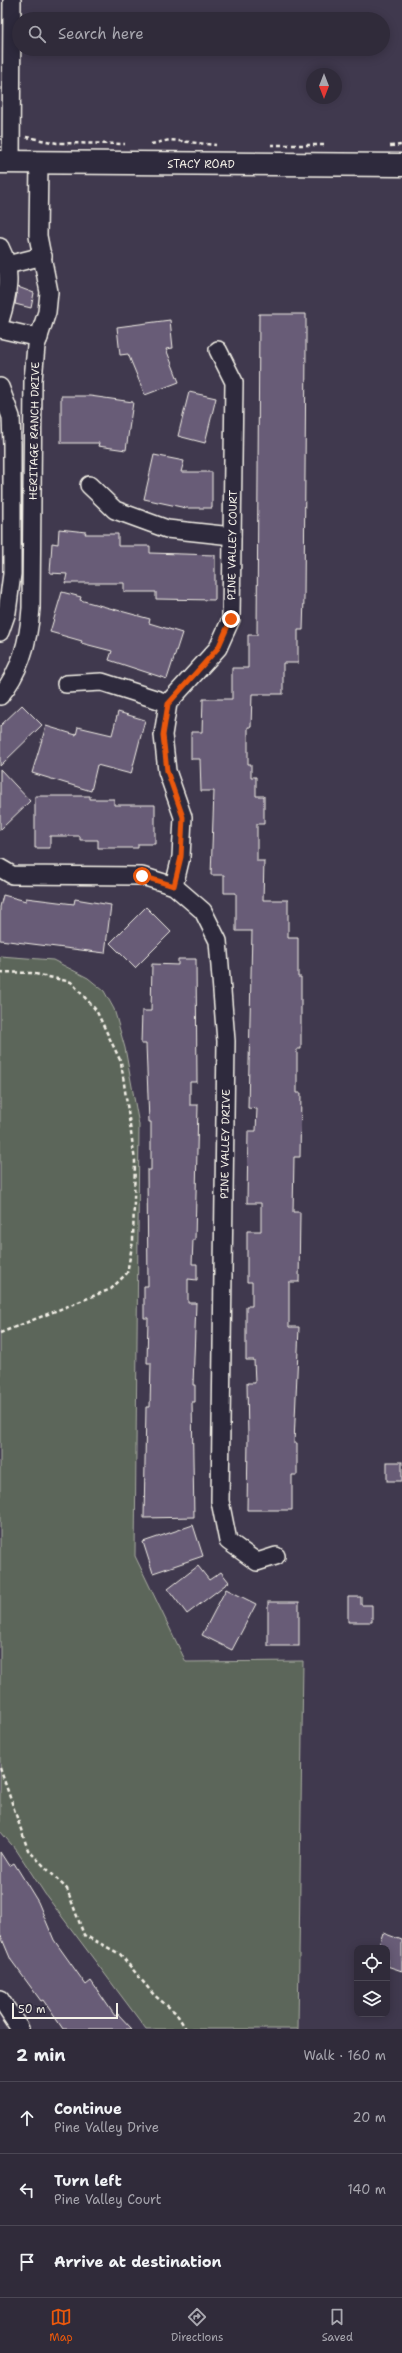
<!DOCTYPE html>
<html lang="en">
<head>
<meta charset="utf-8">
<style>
	body { margin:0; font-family:"Shantell Sans",sans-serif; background:#383342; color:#f1f3f6 }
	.controls { position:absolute; right:12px; bottom:12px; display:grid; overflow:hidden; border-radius:8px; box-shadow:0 2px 10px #0003 }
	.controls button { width:36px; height:36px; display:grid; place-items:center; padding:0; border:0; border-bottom:1px solid #4b4754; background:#302b3a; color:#f1f3f6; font:20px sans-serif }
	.compass { position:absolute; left:306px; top:68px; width:36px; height:36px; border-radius:50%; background:#302b3a; box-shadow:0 2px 10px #0003; rotate:180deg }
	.scale { position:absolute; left:12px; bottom:10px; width:106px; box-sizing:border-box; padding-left:4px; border:2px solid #f4f1e8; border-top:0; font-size:11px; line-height:14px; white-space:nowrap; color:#f4f1e8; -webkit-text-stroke:3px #2f2a3d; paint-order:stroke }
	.stop { position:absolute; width:12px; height:12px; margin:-9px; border:3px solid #ea580c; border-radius:50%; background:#fff }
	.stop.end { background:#ea580c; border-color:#fff; box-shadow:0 1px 4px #0008 }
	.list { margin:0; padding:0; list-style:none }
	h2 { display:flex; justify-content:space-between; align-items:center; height:52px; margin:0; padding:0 16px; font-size:17px }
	h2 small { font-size:13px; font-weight:400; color:#a8a7af }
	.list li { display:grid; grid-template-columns:26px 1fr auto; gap:12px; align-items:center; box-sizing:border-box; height:72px; padding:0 16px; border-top:1px solid #4b4754 }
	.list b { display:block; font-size:15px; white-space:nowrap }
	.list p { margin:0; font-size:13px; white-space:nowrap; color:#a8a7af }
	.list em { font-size:13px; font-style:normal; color:#a8a7af }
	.icon { flex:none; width:22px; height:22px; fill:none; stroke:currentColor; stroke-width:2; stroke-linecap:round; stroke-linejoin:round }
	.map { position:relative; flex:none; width:402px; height:2029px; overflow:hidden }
	.search { position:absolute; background:#302b3a; box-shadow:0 2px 10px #0003; left:12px; right:12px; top:12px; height:44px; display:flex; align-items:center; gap:10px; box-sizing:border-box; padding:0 14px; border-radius:22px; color:#a8a7af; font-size:15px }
	.sheet { height:268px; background:#302b3a }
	nav { display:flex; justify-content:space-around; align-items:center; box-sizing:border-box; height:56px; border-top:1px solid #4b4754; background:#302b3a; font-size:11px; color:#a8a7af }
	nav a { display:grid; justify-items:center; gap:2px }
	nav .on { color:#ea580c }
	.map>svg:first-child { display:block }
	.green { fill:#5c665a; stroke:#a8aca1 }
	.building { fill:#675b77; stroke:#f4f1e8 }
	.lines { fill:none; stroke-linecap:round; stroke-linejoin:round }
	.minor-casing { stroke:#f4f1e8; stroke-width:20 }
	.major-casing { stroke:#f4f1e8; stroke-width:25 }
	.path { stroke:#f4f1e8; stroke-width:2.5; stroke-dasharray:4 3; stroke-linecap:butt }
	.minor { stroke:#2f2a3d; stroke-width:17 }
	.major { stroke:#2f2a3d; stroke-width:22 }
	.route { stroke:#ea580c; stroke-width:5 }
	.labels { text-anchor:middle; stroke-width:4; stroke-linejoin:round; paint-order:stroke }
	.street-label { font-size:11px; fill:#f4f1e8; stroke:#2f2a3d }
</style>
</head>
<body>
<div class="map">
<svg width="402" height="2029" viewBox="0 0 402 2029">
	<rect width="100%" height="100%" fill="#40394e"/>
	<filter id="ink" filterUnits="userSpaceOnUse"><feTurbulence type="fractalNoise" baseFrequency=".025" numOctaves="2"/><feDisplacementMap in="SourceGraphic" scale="8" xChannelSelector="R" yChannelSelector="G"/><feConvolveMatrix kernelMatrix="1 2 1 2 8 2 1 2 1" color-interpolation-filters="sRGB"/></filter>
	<g filter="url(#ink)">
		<!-- green -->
		<path class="green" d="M 0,956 L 53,960 L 88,978 L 104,991 L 114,1009 L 125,1048 L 139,1125 L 135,1556 L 186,1662 L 303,1661 L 298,2029 L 146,2029 L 45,1894 L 17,1851 L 0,1831 Z"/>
		<!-- building -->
		<g class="building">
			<path d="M 18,287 L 34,293 L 31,308 L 15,304 Z"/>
			<path d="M 259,314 L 306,314 L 306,346 L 304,598 L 303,630 L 298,630 L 298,663 L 283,663 L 283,694 L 252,694 L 251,727 L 248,727 L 248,764 L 251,764 L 251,777 L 256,777 L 256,796 L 264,796 L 264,824 L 257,824 L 257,861 L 264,861 L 263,900 L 288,900 L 288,938 L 298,938 L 298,977 L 301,977 L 301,1049 L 297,1049 L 297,1093 L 301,1093 L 300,1157 L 294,1157 L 293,1212 L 300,1212 L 299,1282 L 289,1282 L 289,1327 L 299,1327 L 294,1443 L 297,1443 L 297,1475 L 292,1475 L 292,1510 L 247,1510 L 248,1437 L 247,1383 L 255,1383 L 254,1360 L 246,1360 L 246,1306 L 252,1306 L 252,1282 L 247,1282 L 247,1231 L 261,1231 L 261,1203 L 247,1203 L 248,1131 L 256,1131 L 257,1109 L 248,1108 L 252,931 L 236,931 L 236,893 L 224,893 L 224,875 L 211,875 L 214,791 L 201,791 L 200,759 L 191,759 L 191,732 L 202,732 L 203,699 L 232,699 L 232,668 L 248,668 L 248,635 L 257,635 Z"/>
			<path d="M 170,320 L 173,348 L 166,349 L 179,382 L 145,395 L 128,354 L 120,355 L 117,327 Z"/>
			<path d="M 189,392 L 216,398 L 205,443 L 178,436 Z"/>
			<path d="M 61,396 L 90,396 L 133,402 L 126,450 L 98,446 L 99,443 L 61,443 Z"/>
			<path d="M 154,455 L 184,461 L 181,472 L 212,472 L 212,508 L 186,508 L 144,499 Z"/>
			<path d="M 59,529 L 86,532 L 85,534 L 118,534 L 118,546 L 150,546 L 150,553 L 215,555 L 215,600 L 156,599 L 156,592 L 124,592 L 124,583 L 65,583 L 67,574 L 50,573 L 52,543 L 58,544 Z"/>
			<path d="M 62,592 L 81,597 L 80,600 L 150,619 L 149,623 L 182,633 L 167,679 L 109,660 L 112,651 L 81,643 L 82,641 L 50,632 Z"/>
			<path d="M 22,705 L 42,725 L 0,766 L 0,726 Z"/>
			<path d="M 118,712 L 145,720 L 131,774 L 97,765 L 91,791 L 32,773 L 46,726 L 76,735 L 78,727 L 112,735 Z"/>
			<path d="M 0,769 L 30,801 L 0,830 Z"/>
			<path d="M 35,796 L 90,796 L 90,799 L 114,799 L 114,805 L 155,805 L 155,844 L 138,844 L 138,848 L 98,848 L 98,840 L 80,840 L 80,836 L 50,836 L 50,848 L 35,848 Z"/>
			<path d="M 3,895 L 26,901 L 26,898 L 74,904 L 75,899 L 111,905 L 105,953 L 0,940 L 0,907 Z"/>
			<path d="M 146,907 L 171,932 L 135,968 L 110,943 Z"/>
			<path d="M 178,959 L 196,959 L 197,1082 L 190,1082 L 190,1105 L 198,1105 L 195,1240 L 193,1240 L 192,1264 L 197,1264 L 197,1280 L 188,1279 L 188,1303 L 196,1303 L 193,1385 L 195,1385 L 195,1402 L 192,1402 L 194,1517 L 144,1518 L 146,1407 L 150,1407 L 151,1363 L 147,1363 L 148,1318 L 144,1318 L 144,1286 L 148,1286 L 147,1170 L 151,1170 L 151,1122 L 149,1122 L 146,1044 L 141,1044 L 142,1011 L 151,1011 L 152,964 L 178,965 Z"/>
			<rect x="387" y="1462" width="15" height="19"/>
			<path d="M 193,1525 L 203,1556 L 153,1573 L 143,1542 Z"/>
			<path d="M 198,1566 L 209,1580 L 221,1572 L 229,1582 L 187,1614 L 168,1589 Z"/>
			<path d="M 226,1589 L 256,1604 L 232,1650 L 202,1635 Z"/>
			<path d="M 348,1597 L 361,1597 L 361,1605 L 372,1605 L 372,1622 L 348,1622 Z"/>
			<rect x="268" y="1602" width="31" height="44"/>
			<path d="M 0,1852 L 9,1866 L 14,1863 L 38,1902 L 54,1940 L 86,1985 L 91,1981 L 115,2016 L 118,2014 L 132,2029 L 63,2029 L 43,2000 L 41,2001 L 11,1960 L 0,1934 Z"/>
			<path d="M 383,1933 L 402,1940 L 402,1971 L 387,1966 L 387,1948 L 378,1948 Z"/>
		</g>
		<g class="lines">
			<defs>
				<g id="minor">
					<path d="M 11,162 L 12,0"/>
					<path d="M 0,247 C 13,272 8,295 0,321"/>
					<path d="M 7,265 L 43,256"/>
					<path d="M 0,329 L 39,338"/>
					<path d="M 0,387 L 11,417 L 12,444 L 12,574 L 7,612 L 0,632"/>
					<path d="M 89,485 L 115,510 L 167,529 L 232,536"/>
					<path d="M 66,684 L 102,682 L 168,703"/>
					<path d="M 0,696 C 21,671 29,640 31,608 L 33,380 L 36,346 L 47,312 L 49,292 L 38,236 L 39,162"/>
					<path d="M 0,868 L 12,875 L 142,876 L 174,886 L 203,911 L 218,941 L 226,1041 L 220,1501 L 228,1541 L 257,1562 L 276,1556"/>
					<path d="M 174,886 L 181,857 L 183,817 L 167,771 L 163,735 L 168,703 L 218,648 L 231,619 L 234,382 L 218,350"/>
					<path d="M 0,1999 L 20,2029"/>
				</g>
				<path id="major" d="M 0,162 L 402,165"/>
			</defs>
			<!-- minor casing -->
			<use href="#minor" class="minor-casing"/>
			<!-- major casing -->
			<use href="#major" class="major-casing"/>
			<!-- path -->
			<g class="path">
				<path d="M 26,137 L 57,143 L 125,144"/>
				<path d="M 151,144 L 170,140 L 216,145"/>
				<path d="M 271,145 L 325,145"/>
				<path d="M 390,146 L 402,145"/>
				<path d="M 0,972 L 31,973 L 71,982 L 96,1010 L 121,1062 L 135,1161 L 133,1241 L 127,1273 L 111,1289 L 0,1333"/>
				<path d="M 0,1768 L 28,1850 L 67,1889 L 84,1935 L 120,1954 L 154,1995 L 176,2013 L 186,2029"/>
			</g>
			<!-- minor -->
			<use href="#minor" class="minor"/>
			<!-- major -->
			<use href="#major" class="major"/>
		</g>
	</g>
	<g class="lines" filter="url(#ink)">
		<!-- route -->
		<path class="route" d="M 142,876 L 174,886 L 181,857 L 183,817 L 167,771 L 163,735 L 168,704 L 218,648 L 231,619"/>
	</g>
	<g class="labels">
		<!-- street labels -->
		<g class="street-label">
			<text x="201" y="168">STACY ROAD</text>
			<text transform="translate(34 431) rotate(-89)" y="4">HERITAGE RANCH DRIVE</text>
			<text transform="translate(232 545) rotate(-89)" y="4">PINE VALLEY COURT</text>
			<text transform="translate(225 1144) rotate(-89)" y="4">PINE VALLEY DRIVE</text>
		</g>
	</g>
</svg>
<div class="controls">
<button><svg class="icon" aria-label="locate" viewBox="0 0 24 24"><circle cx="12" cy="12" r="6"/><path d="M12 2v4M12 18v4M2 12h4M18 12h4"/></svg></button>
<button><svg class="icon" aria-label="layers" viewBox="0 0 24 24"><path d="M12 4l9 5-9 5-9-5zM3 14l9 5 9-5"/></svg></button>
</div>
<svg class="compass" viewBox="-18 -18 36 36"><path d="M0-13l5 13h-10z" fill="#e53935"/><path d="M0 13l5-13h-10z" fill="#a8a7af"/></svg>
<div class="scale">50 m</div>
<div class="stop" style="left:142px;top:876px"></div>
<div class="stop end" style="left:231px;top:619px"></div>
<div class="search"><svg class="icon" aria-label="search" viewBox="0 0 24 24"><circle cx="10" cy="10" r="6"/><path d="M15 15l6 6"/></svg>Search here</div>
</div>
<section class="sheet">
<h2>2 min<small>Walk · 160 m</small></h2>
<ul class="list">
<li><svg class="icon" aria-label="ahead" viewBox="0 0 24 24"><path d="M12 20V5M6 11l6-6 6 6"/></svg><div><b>Continue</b><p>Pine Valley Drive</p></div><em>20 m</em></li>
<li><svg class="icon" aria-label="left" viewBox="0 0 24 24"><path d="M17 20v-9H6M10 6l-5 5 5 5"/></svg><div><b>Turn left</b><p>Pine Valley Court</p></div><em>140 m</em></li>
<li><svg class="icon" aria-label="arrive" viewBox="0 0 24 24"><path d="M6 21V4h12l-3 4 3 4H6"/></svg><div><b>Arrive at destination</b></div></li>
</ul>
</section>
<nav>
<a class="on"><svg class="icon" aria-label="map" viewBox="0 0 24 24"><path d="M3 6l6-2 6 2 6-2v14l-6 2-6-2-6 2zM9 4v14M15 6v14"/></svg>Map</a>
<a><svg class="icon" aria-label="directions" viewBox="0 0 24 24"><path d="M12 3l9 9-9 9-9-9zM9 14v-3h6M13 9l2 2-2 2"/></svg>Directions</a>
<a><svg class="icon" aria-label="saved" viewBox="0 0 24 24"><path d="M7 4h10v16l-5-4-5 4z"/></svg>Saved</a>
</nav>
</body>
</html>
